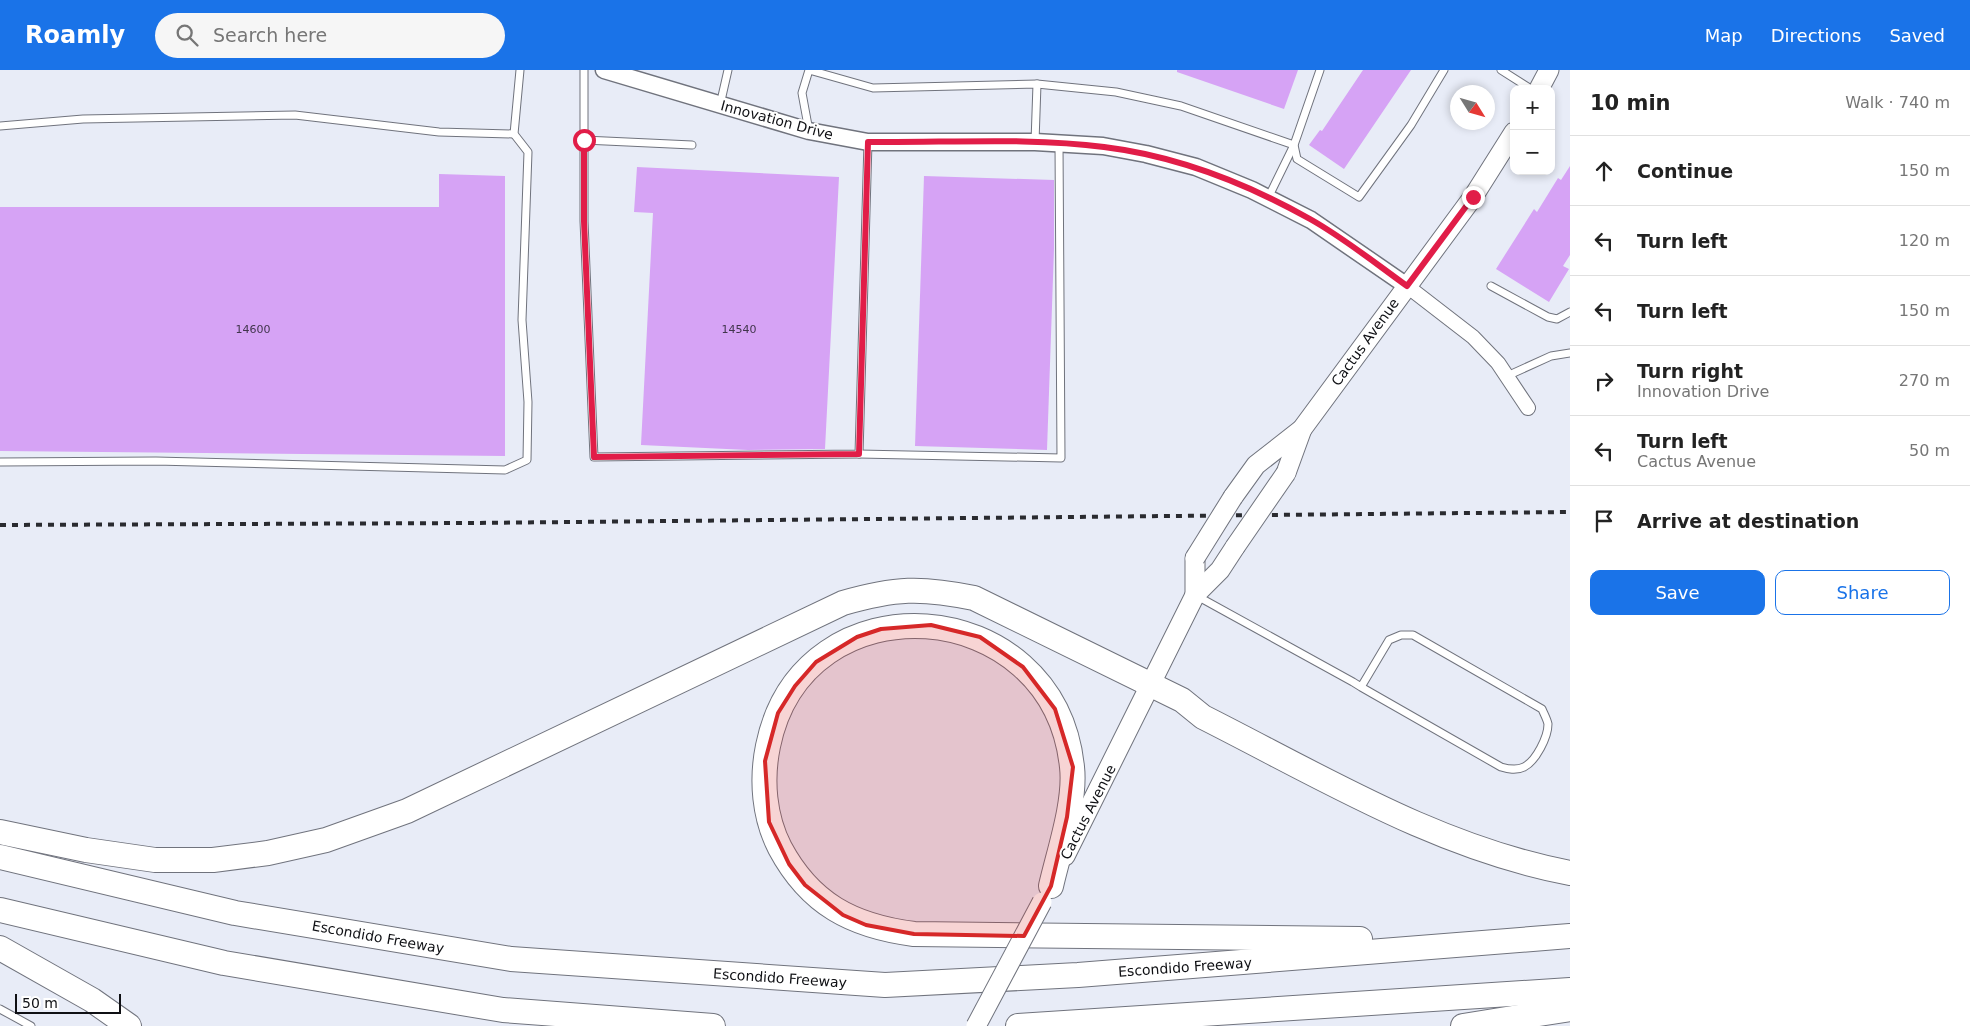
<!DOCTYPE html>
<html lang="en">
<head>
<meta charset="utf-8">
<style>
	body { margin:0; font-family:"DejaVu Sans",sans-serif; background:#f6f6f6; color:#222 }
	.controls { position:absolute; right:15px; top:15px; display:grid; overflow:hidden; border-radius:10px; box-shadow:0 2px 8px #0003 }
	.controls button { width:45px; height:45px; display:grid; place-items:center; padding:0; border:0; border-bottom:1px solid #e0e0e0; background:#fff; color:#222; font:25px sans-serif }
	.compass { position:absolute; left:1450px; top:15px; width:45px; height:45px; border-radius:50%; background:#fff; box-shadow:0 2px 8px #0003; rotate:127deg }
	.scale { position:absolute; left:15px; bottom:12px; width:106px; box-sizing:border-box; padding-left:5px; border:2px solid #0f1014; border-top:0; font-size:14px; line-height:18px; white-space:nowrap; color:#0f1014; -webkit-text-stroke:4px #fff; paint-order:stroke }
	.stop { position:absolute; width:15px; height:15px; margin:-11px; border:4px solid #e11d48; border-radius:50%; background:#fff }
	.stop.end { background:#e11d48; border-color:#fff; box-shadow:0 1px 5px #0008 }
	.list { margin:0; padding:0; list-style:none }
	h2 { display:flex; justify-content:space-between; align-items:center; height:65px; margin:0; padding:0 20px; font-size:21px }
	h2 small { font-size:16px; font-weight:400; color:#767676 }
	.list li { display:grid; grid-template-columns:32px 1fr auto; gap:15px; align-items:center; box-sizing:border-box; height:70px; padding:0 20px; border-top:1px solid #e0e0e0 }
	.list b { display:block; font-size:19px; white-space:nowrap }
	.list p { margin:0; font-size:16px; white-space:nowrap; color:#767676 }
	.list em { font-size:16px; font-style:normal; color:#767676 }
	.actions { display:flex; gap:10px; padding:15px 20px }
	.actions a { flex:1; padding:11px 0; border:1px solid #1a73e8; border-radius:10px; text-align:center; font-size:18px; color:#1a73e8 }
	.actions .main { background:#1a73e8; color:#fff }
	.icon { flex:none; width:28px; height:28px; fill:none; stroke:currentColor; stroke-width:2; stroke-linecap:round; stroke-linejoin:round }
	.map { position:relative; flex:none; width:1570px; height:956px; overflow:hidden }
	header { display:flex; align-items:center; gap:30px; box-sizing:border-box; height:70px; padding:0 25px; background:#1a73e8; color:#fff }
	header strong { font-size:24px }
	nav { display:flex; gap:28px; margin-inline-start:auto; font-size:18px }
	.search { width:350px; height:45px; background:#f6f6f6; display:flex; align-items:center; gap:12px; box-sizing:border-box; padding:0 18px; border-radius:28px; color:#767676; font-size:19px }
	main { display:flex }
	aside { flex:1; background:#fff }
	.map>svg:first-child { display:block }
	.building { fill:#d6a3f5 }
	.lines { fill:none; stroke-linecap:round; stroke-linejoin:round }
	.service-casing { stroke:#70737d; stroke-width:9 }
	.minor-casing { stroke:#70737d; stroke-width:16 }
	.tertiary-casing { stroke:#70737d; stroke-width:19 }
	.secondary-casing { stroke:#70737d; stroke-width:21 }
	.motorway-casing { stroke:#70737d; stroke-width:26 }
	.service { stroke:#fff; stroke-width:7 }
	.minor { stroke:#fff; stroke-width:14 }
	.tertiary { stroke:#fff; stroke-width:16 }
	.secondary { stroke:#fff; stroke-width:19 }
	.motorway { stroke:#fff; stroke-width:24 }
	.rail { stroke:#2a2b30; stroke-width:4; stroke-dasharray:6 6; stroke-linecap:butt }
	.secondary-bridge-casing { stroke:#70737d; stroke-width:21; stroke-linecap:butt }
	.secondary-bridge { stroke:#fff; stroke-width:19 }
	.route { stroke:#e11d48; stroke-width:6 }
	.marked { fill:#d62828; fill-opacity:0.2; stroke:#d62828; stroke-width:4; stroke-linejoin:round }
	.labels { text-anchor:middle; stroke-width:4; stroke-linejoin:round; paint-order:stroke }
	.number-label { font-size:11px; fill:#41354c }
	.street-label { font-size:14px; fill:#0f1014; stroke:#fff }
</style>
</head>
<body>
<header>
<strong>Roamly</strong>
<div class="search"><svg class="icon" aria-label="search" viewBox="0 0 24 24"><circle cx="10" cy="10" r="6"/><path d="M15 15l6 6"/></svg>Search here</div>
<nav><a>Map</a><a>Directions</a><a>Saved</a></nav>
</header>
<main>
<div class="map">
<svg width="1570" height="956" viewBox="0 0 1570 956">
	<rect width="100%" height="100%" fill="#e8ecf7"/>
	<!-- building -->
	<g class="building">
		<path d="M 1177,0 L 1298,0 L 1284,39 L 1177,2 Z"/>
		<path d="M 1363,0 L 1411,0 L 1344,99 L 1309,75 L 1320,60 L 1322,61 Z"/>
		<path d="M 1570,96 L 1570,185 L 1563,196 L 1569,199 L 1549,232 L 1496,199 L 1534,139 L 1537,142 L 1558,108 L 1561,110 Z"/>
		<path d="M 637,97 L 839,107 L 825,379 L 748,380 L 641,375 L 653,143 L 634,142 Z"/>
		<path d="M 439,104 L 505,106 L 505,386 L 0,381 L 0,137 L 439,137 Z"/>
		<path d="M 924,106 L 1054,110 L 1054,179 L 1047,380 L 915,376 Z"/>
	</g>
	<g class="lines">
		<defs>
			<g id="service">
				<path d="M 584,0 L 584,151 L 594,387 L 859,384 L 868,72"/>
				<path d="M 1320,0 L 1294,75 L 1297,89 L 1359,127 L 1411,55 L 1444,0"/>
				<path d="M 1501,0 L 1531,19"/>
				<path d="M 1037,14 L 1116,22 L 1181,36 L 1294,75 L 1268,128"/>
				<path d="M 720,35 L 728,0"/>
				<path d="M 0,56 L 83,49 L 295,45 L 439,62 L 514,64"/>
				<path d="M 809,61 L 802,23 L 809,0 L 873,18 L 1037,14 L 1035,72"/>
				<path d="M 584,70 L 692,75"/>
				<path d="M 1491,216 L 1548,247 L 1557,249 L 1570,242"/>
				<path d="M 1507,306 L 1551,286 L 1570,283"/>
				<path d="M 859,384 L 1061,388 L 1059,74"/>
				<path d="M 0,392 L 156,391 L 505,400 L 527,390 L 528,332 L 522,250 L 528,82 L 514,64 L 520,0"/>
				<path d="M 1197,526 L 1353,612 L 1361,617 L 1501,697 C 1508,699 1516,701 1524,697 C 1536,691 1548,667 1548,654 C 1547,649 1544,644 1542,639 L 1413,565 L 1401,565 L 1389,570 L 1361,617"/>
				<path d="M 0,939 L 31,956"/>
			</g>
			<path id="minor" d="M 1407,216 L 1473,267 L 1498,293 L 1528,338"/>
			<path id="tertiary" d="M 604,0 L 809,61 L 868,72 L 1035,72 L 1103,76 L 1146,84 L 1196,97 L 1252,120 L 1311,150 L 1407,216"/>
			<g id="secondary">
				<path d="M 1539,19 L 1549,0"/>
				<path d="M 1286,403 L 1302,359"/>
				<path d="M 1233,427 L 1256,395 L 1302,359 L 1473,127 L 1514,62"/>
				<path d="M 1195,525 L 1195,488"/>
				<path d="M 1065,786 L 1195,525 L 1220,500 L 1235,477"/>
			</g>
			<g id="motorway">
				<path d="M 0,762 L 86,780 L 155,790 L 213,790 L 268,783 L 326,770 L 407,741 L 843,533 C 895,518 921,517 974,528 L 1182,630 L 1203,647 C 1322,707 1438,778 1570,803"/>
				<path d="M 0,787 L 235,843 L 511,889 L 885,915 L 1078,905 L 1570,866"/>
				<path d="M 1051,816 C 1059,781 1076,732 1072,697 C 1054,522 803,504 768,676 C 761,710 764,747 780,778 C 810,834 852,856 914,864 L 1360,869"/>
				<path d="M 0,840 L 224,893 L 503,940 L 713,956"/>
				<path d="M 0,878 L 92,930 L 129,956"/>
				<path d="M 1018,956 L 1570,920"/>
				<path d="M 1463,956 L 1570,939"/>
			</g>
		</defs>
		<!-- service casing -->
		<use href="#service" class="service-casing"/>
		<!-- minor casing -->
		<use href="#minor" class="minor-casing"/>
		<!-- tertiary casing -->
		<use href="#tertiary" class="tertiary-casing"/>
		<!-- secondary casing -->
		<use href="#secondary" class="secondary-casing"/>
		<!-- motorway casing -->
		<use href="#motorway" class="motorway-casing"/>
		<!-- service -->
		<use href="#service" class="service"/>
		<!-- minor -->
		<use href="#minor" class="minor"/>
		<!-- tertiary -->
		<use href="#tertiary" class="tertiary"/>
		<!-- secondary -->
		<use href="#secondary" class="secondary"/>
		<!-- motorway -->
		<use href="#motorway" class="motorway"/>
		<!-- rail -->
		<path class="rail" d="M 0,455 L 471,453 L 1570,442"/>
		<defs>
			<g id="secondary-bridge">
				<path d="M 1235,477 L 1286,403"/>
				<path d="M 1195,488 L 1233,427"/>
				<path d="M 976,956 L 1042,832"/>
			</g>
		</defs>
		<!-- secondary-bridge casing -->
		<use href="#secondary-bridge" class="secondary-bridge-casing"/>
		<!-- secondary-bridge -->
		<use href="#secondary-bridge" class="secondary-bridge"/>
	</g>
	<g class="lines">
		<!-- route -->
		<path class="route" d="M 584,70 L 584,151 L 594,387 L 859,384 L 868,72 C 944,73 1029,67 1104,77 C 1177,86 1246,113 1310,149 C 1344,168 1375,193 1407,216 L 1473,127"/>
	</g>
	<!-- marked area -->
	<path class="marked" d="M 931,555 L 980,567 L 1023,597 L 1055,639 L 1073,697 L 1067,747 L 1051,816 L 1024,866 L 914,864 L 866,855 L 843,845 L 805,815 L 789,794 L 769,752 L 765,691 L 778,643 L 795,616 L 816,592 L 857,567 L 881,559 Z"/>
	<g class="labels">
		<!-- number labels -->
		<g class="number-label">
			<text x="253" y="263">14600</text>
			<text x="739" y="263">14540</text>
		</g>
		<!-- street labels -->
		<g class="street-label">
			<text transform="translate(777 50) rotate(15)" y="5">Innovation Drive</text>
			<text transform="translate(1365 272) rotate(-54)" y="5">Cactus Avenue</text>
			<text transform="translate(1088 742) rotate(-63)" y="5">Cactus Avenue</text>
			<text transform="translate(378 867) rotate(10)" y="5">Escondido Freeway</text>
			<text transform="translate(1185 897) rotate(-4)" y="5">Escondido Freeway</text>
			<text transform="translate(780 908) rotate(4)" y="5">Escondido Freeway</text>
		</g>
	</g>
</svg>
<div class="controls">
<button>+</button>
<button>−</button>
</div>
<svg class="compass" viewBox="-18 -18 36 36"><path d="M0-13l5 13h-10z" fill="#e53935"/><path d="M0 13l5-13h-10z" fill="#767676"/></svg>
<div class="scale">50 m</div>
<div class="stop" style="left:584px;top:70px"></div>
<div class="stop end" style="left:1473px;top:127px"></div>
</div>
<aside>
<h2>10 min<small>Walk · 740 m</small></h2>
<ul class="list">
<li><svg class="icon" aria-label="ahead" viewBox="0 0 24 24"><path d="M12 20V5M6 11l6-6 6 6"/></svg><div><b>Continue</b></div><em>150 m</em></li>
<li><svg class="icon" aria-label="left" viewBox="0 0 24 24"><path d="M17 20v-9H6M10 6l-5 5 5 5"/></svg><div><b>Turn left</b></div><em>120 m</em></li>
<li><svg class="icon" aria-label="left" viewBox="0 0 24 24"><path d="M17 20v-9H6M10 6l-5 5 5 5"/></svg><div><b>Turn left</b></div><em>150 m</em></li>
<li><svg class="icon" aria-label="right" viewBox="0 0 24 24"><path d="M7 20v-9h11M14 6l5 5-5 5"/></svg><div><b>Turn right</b><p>Innovation Drive</p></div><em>270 m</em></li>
<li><svg class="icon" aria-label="left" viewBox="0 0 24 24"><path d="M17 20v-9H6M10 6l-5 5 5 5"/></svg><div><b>Turn left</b><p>Cactus Avenue</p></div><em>50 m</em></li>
<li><svg class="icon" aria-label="arrive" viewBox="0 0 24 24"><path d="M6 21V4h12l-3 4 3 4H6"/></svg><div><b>Arrive at destination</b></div></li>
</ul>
<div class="actions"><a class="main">Save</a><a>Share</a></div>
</aside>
</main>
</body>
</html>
